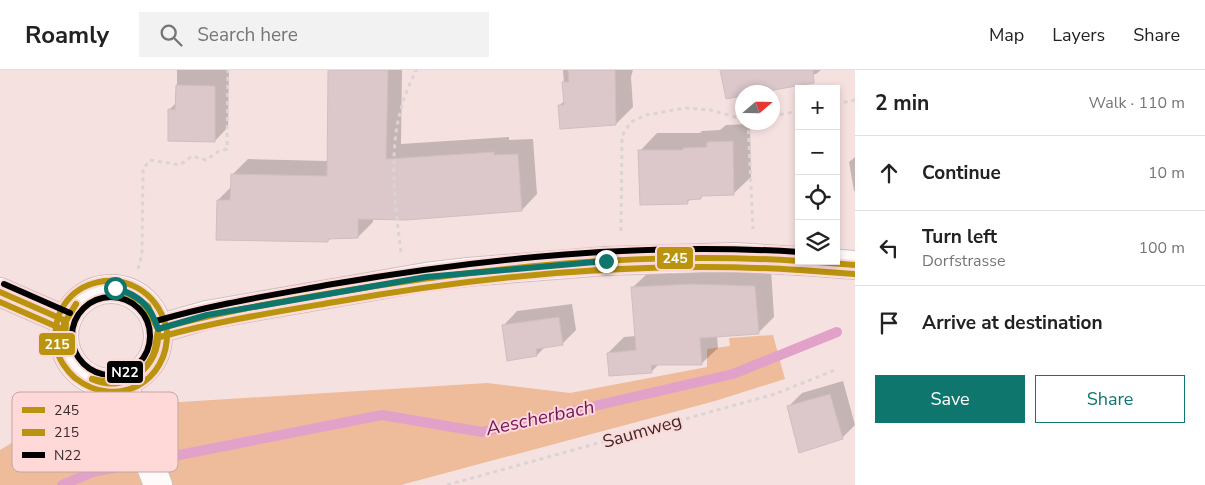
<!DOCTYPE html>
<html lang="en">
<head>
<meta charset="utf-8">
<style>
	body { margin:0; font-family:"Nunito Sans",sans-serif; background:#f2f2f2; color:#222 }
	.controls { position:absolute; right:15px; top:15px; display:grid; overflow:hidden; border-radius:0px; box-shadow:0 2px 8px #0003 }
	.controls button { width:45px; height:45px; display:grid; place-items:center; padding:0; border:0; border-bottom:1px solid #e0e0e0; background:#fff; color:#222; font:25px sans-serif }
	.compass { position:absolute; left:735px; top:15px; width:45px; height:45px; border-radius:50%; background:#fff; box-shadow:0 2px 8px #0003; rotate:70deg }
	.stop { position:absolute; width:15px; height:15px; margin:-11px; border:4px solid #0f766e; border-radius:50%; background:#fff }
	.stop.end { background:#0f766e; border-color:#fff; box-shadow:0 1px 5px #0008 }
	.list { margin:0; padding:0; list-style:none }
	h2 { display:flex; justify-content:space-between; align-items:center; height:65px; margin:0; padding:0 20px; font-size:21px }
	h2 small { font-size:16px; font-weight:400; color:#767676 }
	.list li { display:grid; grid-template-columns:32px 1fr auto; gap:15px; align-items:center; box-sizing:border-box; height:75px; padding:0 20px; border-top:1px solid #e0e0e0 }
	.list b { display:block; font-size:19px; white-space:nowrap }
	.list p { margin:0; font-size:16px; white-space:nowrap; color:#767676 }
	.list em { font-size:16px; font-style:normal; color:#767676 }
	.actions { display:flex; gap:10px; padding:15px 20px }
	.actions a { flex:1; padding:11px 0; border:1px solid #0f766e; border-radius:0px; text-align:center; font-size:18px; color:#0f766e }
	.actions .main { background:#0f766e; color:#fff }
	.icon { flex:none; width:28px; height:28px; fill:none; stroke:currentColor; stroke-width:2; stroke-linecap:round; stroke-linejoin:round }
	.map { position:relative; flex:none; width:855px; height:415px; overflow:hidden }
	header { display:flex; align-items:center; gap:30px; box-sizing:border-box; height:70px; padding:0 25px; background:#fff; border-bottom:1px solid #e0e0e0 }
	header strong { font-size:24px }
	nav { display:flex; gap:28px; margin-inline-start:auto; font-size:18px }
	.search { width:350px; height:45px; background:#f2f2f2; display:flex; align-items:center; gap:12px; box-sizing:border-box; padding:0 18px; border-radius:0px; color:#767676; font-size:19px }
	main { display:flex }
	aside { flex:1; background:#fff }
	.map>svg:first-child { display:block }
	.green { fill:#eebc9a }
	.shadow { fill:#0003 }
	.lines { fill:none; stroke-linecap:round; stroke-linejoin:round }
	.stream { stroke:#e2a1c9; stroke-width:10 }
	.building { fill:#dcc7ca; stroke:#cfbfc1 }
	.street-casing { stroke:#d0c0c0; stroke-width:30 }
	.secondary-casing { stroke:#d0c0c0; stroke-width:30 }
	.path { stroke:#dad4d4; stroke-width:3; stroke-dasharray:4 4; stroke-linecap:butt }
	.street { stroke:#fefafa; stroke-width:28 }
	.secondary { stroke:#fefafa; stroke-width:28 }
	.bus-1-casing { stroke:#ffd9d8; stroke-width:10 }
	.bus-2-casing { stroke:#ffd9d8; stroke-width:10 }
	.bus-3-casing { stroke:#ffd9d8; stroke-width:10 }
	.bus-1 { stroke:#ba940f; stroke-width:6 }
	.bus-2 { stroke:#ba940f; stroke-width:6 }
	.bus-3 { stroke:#000; stroke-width:6 }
	.route { stroke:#0f766e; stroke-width:6 }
	.labels { text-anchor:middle; stroke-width:4; stroke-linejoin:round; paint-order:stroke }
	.street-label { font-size:18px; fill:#392b2b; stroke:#ffd9d8 }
	.water-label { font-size:19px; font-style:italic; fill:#76125e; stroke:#ffd9d8 }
	.key { fill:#ffd9d8; stroke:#c4a5a4; stroke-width:1 }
	.key-label { font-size:14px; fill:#392b2b }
	.line-badge { stroke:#ffd9d8; stroke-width:2 }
	.badge-label { font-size:14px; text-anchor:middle; font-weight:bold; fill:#fff }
</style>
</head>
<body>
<header>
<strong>Roamly</strong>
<div class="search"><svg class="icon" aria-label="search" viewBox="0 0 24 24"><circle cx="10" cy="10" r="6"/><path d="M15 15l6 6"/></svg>Search here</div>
<nav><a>Map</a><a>Layers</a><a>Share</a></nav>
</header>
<main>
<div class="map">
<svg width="855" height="415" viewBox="0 0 855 415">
	<rect width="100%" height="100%" fill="#f6e1e1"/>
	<!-- green -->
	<path class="green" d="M 773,265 L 785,309 L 715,331 L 401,415 L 0,415 L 0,380 L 68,339 L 487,313 L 570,323 L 707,297 L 707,279 L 730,276 L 729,268 Z"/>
	<!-- shadow -->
	<g class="shadow">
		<path d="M 177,0 L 229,0 L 228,57 L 215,71 L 169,40 L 177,32 Z"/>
		<path d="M 329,0 L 402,0 L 401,74 L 509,67 L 509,70 L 533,69 L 537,124 L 522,140 L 373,148 L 373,152 L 358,167 L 331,167 L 328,171 L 218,130 L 232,116 L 232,105 L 248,89 L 328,91 Z"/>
		<path d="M 563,0 L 633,0 L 631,7 L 633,37 L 616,54 L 559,36 L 565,30 Z"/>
		<path d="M 721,0 L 821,0 L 816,4 L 787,10 L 772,19 L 742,22 L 742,25 L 727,27 Z"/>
		<path d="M 750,54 L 751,107 L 733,124 L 703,125 L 700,128 L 691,128 L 687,133 L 640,81 L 657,63 L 700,63 L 702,61 L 720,60 L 726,55 Z"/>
		<path d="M 855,87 L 855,121 L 854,121 L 849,92 Z"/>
		<path d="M 771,200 L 774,247 L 758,263 L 717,266 L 718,278 L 701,294 L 659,294 L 651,302 L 608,283 L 624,267 L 636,266 L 632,218 L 649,202 Z"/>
		<path d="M 572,234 L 576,260 L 562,274 L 546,276 L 537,285 L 508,289 L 504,255 L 517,241 Z"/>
		<path d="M 843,311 L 855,355 L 842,368 L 788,337 L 802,323 Z"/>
	</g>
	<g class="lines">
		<!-- stream -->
		<path class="stream" d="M 62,415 L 93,402 L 382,345 L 482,362 L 733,304 L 837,262"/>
	</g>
	<!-- building -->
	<g class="building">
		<path d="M 328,0 L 388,0 L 386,89 L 494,82 L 494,85 L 518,84 L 522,141 L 407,150 L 358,149 L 358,168 L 328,169 L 328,172 L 216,170 L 217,130 L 230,130 L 231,104 L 327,106 Z"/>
		<path d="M 568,0 L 615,0 L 616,55 L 560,59 L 558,35 L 564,35 L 562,12 L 569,12 Z"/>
		<path d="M 720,0 L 813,0 L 814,13 L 762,22 L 742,22 L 742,26 L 726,29 Z"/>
		<path d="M 176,15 L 215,16 L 215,72 L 168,71 L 168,39 L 175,40 Z"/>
		<path d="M 733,71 L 734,125 L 701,126 L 701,129 L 687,130 L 688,134 L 640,135 L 638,80 L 683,80 L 683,78 L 707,77 L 707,72 Z"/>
		<path d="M 691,214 L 755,216 L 759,264 L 700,268 L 702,295 L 651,295 L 652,303 L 609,306 L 607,283 L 636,280 L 631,217 Z"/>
		<path d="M 559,247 L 563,275 L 536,279 L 537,286 L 507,291 L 502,255 Z"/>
		<path d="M 830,324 L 843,369 L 799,383 L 787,336 Z"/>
	</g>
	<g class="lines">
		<defs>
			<path id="street" d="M 124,312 L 140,368 L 158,415"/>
			<g id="secondary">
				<path d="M 801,191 L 855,195"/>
				<circle cx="111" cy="266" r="47"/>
				<path d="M 0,222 L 66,251"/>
				<path d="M 158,259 L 207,245 L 426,207 L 468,202 L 606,191 L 735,187 L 799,191"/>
			</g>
		</defs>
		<!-- street casing -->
		<use href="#street" class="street-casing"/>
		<!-- secondary casing -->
		<use href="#secondary" class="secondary-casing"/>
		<!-- path -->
		<g class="path">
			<path d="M 836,34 L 855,30"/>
			<path d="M 772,46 L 799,41"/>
			<path d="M 748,52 L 753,159"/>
			<path d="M 621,161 L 622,66 L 631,52 L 646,45 L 685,38 L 711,40 L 742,49"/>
			<path d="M 401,182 C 393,119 385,59 416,1 L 414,0"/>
			<path d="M 138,199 L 142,184 L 143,99 L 150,90 L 180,95 L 192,86 L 206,90 L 219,81 L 227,79 L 228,0"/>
			<path d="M 447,415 L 775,324 L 835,300"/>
		</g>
		<!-- street -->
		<use href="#street" class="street"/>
		<!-- secondary -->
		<use href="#secondary" class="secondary"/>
		<defs>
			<g id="bus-1">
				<path d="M 804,191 L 855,195"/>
				<path d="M 0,222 L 66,251"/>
				<path d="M 125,222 L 148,236 L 157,257"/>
				<path d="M 125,222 L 141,231 L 157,257"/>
				<path d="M 158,259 C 215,243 273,233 332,223 C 486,197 643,181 799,191"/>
				<path d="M 65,275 L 64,253 L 76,234"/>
				<path d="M 65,275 L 66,251 L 76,234"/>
				<path d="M 92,309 C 116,315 142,310 153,285 C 156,278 156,268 158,261"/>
				<path d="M 92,309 C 125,325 161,296 158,261"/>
			</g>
			<g id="bus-2">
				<path d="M 800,200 L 854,204"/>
				<path d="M 0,232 L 62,259"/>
				<path d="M 166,256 C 145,183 42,204 57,280 C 59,290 67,301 75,308 C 116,340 169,313 167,261"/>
				<path d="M 160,267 C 218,251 276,242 335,232 C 487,205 644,190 798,200"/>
			</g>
			<g id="bus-3">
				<path d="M 4,214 L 70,243"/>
				<circle cx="111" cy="266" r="39"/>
				<path d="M 156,251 C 214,234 273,225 333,214 C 486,188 643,172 799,182"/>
			</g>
		</defs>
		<!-- bus-1 casing -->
		<use href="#bus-1" class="bus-1-casing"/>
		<!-- bus-2 casing -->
		<use href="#bus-2" class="bus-2-casing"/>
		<!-- bus-3 casing -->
		<use href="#bus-3" class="bus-3-casing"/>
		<!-- bus-1 -->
		<use href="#bus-1" class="bus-1"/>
		<!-- bus-2 -->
		<use href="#bus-2" class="bus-2"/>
		<!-- bus-3 -->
		<use href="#bus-3" class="bus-3"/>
	</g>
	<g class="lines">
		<!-- route -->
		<path class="route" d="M 115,218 C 139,225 151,236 158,259 L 207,245 L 426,207 L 606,191"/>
	</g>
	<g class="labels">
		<!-- street labels -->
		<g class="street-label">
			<text transform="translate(642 361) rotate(-16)" y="6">Saumweg</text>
		</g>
		<!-- water labels -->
		<g class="water-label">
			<text transform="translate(540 347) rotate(-12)" y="7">Aescherbach</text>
		</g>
	</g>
	<!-- legend -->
	<rect x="12" y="322" width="166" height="80" rx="8" class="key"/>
	<rect x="22" y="337" width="23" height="6" fill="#ba940f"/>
	<rect x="22" y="359" width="23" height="7" fill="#ba940f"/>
	<rect x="22" y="382" width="23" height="6" fill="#000"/>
	<g class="key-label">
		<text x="54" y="345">245</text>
		<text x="54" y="367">215</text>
		<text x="54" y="390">N22</text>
	</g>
	<g class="line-badge">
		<rect x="656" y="176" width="38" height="24" rx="5" fill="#ba940f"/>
		<rect x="38" y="262" width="38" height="24" rx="5" fill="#ba940f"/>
		<rect x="106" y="290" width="38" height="24" rx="5" fill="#000"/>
	</g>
	<g class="badge-label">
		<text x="675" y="193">245</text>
		<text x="57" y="279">215</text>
		<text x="125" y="307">N22</text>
	</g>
</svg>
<div class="controls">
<button>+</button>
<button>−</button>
<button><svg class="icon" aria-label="locate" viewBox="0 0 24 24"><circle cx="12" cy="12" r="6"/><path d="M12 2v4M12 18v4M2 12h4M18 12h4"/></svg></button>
<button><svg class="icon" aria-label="layers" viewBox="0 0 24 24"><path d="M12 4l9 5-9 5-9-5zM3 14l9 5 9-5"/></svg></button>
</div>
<svg class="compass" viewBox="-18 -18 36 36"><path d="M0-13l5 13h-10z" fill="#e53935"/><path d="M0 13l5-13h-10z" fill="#767676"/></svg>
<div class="stop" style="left:115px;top:218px"></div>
<div class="stop end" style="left:606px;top:191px"></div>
</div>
<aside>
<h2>2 min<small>Walk · 110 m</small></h2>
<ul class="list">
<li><svg class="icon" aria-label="ahead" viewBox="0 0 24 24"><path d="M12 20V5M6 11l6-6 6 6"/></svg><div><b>Continue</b></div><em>10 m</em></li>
<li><svg class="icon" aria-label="left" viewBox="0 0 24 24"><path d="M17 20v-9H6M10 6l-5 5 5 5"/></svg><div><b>Turn left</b><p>Dorfstrasse</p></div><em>100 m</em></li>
<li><svg class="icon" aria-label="arrive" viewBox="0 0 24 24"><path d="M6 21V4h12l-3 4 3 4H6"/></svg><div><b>Arrive at destination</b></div></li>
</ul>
<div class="actions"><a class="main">Save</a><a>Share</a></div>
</aside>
</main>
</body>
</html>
